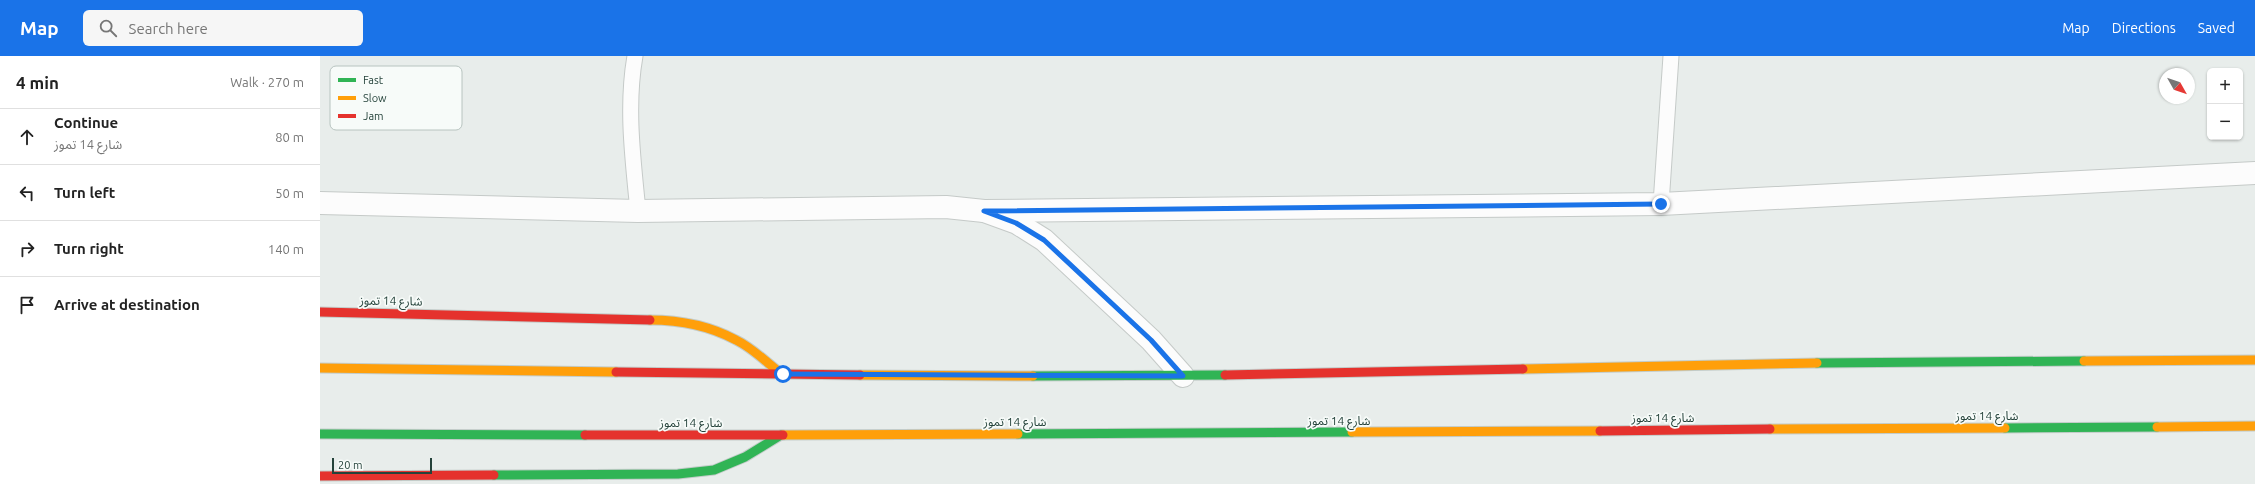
<!DOCTYPE html>
<html lang="en">
<head>
<meta charset="utf-8">
<style>
	body { margin:0; font-family:Ubuntu,"Noto Sans Arabic",sans-serif; background:#f6f6f6; color:#222 }
	.controls { position:absolute; right:12px; top:12px; display:grid; overflow:hidden; border-radius:6px; box-shadow:0 1px 3px #0004 }
	.controls button { width:36px; height:36px; display:grid; place-items:center; padding:0; border:0; border-bottom:1px solid #e0e0e0; background:#fff; color:#222; font:20px sans-serif }
	.compass { position:absolute; left:1839px; top:12px; width:36px; height:36px; border-radius:50%; background:#fff; box-shadow:0 1px 3px #0004; rotate:130deg }
	.scale { position:absolute; left:12px; bottom:10px; width:100px; box-sizing:border-box; padding-left:4px; border:2px solid #24423a; border-top:0; font-size:11px; line-height:14px; white-space:nowrap; color:#24423a; -webkit-text-stroke:3px #f7fbf9; paint-order:stroke }
	.stop { position:absolute; width:12px; height:12px; margin:-9px; border:3px solid #1a73e8; border-radius:50%; background:#fff }
	.stop.end { background:#1a73e8; border-color:#fff; box-shadow:0 1px 4px #0008 }
	.list { margin:0; padding:0; list-style:none }
	h2 { display:flex; justify-content:space-between; align-items:center; height:52px; margin:0; padding:0 16px; font-size:17px }
	h2 small { font-size:13px; font-weight:400; color:#767676 }
	.list li { display:grid; grid-template-columns:26px 1fr auto; gap:12px; align-items:center; box-sizing:border-box; height:56px; padding:0 16px; border-top:1px solid #e0e0e0 }
	.list b { display:block; font-size:15px; white-space:nowrap }
	.list p { margin:0; font-size:13px; white-space:nowrap; color:#767676 }
	.list em { font-size:13px; font-style:normal; color:#767676 }
	.icon { flex:none; width:22px; height:22px; fill:none; stroke:currentColor; stroke-width:2; stroke-linecap:round; stroke-linejoin:round }
	.map { position:relative; flex:none; width:1935px; height:428px; overflow:hidden }
	header { display:flex; align-items:center; gap:24px; box-sizing:border-box; height:56px; padding:0 20px; background:#1a73e8; color:#fff }
	header strong { font-size:19px }
	nav { display:flex; gap:22px; margin-inline-start:auto; font-size:14px }
	.search { width:280px; height:36px; background:#f6f6f6; display:flex; align-items:center; gap:10px; box-sizing:border-box; padding:0 14px; border-radius:6px; color:#767676; font-size:15px }
	main { display:flex }
	aside { flex:1; background:#fff }
	.map>svg:first-child { display:block }
	.lines { fill:none; stroke-linecap:round; stroke-linejoin:round }
	.lane-casing { stroke:#c5cac8; stroke-width:17 }
	.street-casing { stroke:#c5cac8; stroke-width:24 }
	.fast-casing { stroke:#c3ccc9; stroke-width:11 }
	.slow-casing { stroke:#c3ccc9; stroke-width:11 }
	.jam-casing { stroke:#c3ccc9; stroke-width:11 }
	.lane { stroke:#fcfcfc; stroke-width:15 }
	.street { stroke:#fcfcfc; stroke-width:22 }
	.fast { stroke:#30b455; stroke-width:9 }
	.slow { stroke:#ff9f0a; stroke-width:9 }
	.jam { stroke:#e5322d; stroke-width:9 }
	.route { stroke:#1a73e8; stroke-width:5 }
	.labels { text-anchor:middle; stroke-width:3.5; stroke-linejoin:round; paint-order:stroke }
	.street-label { font-size:12px; fill:#24423a; stroke:#f7fbf9 }
	.key { fill:#f7fbf9; stroke:#b8c4c0; stroke-width:1 }
	.key-label { font-size:11px; fill:#24423a }
</style>
</head>
<body>
<header>
<strong>Map</strong>
<div class="search"><svg class="icon" aria-label="search" viewBox="0 0 24 24"><circle cx="10" cy="10" r="6"/><path d="M15 15l6 6"/></svg>Search here</div>
<nav><a>Map</a><a>Directions</a><a>Saved</a></nav>
</header>
<main>
<aside>
<h2>4 min<small>Walk · 270 m</small></h2>
<ul class="list">
<li><svg class="icon" aria-label="ahead" viewBox="0 0 24 24"><path d="M12 20V5M6 11l6-6 6 6"/></svg><div><b>Continue</b><p>شارع 14 تموز</p></div><em>80 m</em></li>
<li><svg class="icon" aria-label="left" viewBox="0 0 24 24"><path d="M17 20v-9H6M10 6l-5 5 5 5"/></svg><div><b>Turn left</b></div><em>50 m</em></li>
<li><svg class="icon" aria-label="right" viewBox="0 0 24 24"><path d="M7 20v-9h11M14 6l5 5-5 5"/></svg><div><b>Turn right</b></div><em>140 m</em></li>
<li><svg class="icon" aria-label="arrive" viewBox="0 0 24 24"><path d="M6 21V4h12l-3 4 3 4H6"/></svg><div><b>Arrive at destination</b></div></li>
</ul>
</aside>
<div class="map">
<svg width="1935" height="428" viewBox="0 0 1935 428">
	<rect width="100%" height="100%" fill="#e8edeb"/>
	<g class="lines">
		<defs>
			<g id="lane">
				<path d="M 315,0 C 306,51 313,104 318,155"/>
				<path d="M 1341,148 L 1351,0"/>
			</g>
			<g id="street">
				<path d="M 0,147 L 318,155 L 626,151 L 664,155 L 697,167 L 724,184 L 831,284 L 863,320"/>
				<path d="M 664,155 L 1341,148 L 1935,117"/>
			</g>
			<g id="fast">
				<path d="M 1497,307 L 1764,305"/>
				<path d="M 713,320 L 905,319"/>
				<path d="M 1685,372 L 1837,371"/>
				<path d="M 0,378 L 265,379"/>
				<path d="M 698,378 L 1032,376"/>
				<path d="M 174,419 L 358,418 L 394,414 L 425,401 L 461,379"/>
			</g>
			<g id="slow">
				<path d="M 330,264 C 360,264 390,270 416,284 C 433,292 448,308 463,319"/>
				<path d="M 1764,305 L 1935,304"/>
				<path d="M 0,312 L 296,316"/>
				<path d="M 1203,313 L 1497,307"/>
				<path d="M 540,319 L 713,320"/>
				<path d="M 1837,371 L 1935,370"/>
				<path d="M 1450,373 L 1685,372"/>
				<path d="M 1032,376 L 1280,375"/>
				<path d="M 463,379 L 698,378"/>
			</g>
			<g id="jam">
				<path d="M 0,256 L 330,264"/>
				<path d="M 296,316 L 540,319"/>
				<path d="M 905,319 L 1203,313"/>
				<path d="M 1280,375 L 1450,373"/>
				<path d="M 265,379 L 463,379"/>
				<path d="M 0,420 L 174,419"/>
			</g>
		</defs>
		<!-- lane casing -->
		<use href="#lane" class="lane-casing"/>
		<!-- street casing -->
		<use href="#street" class="street-casing"/>
		<!-- fast casing -->
		<use href="#fast" class="fast-casing"/>
		<!-- slow casing -->
		<use href="#slow" class="slow-casing"/>
		<!-- jam casing -->
		<use href="#jam" class="jam-casing"/>
		<!-- lane -->
		<use href="#lane" class="lane"/>
		<!-- street -->
		<use href="#street" class="street"/>
		<!-- fast -->
		<use href="#fast" class="fast"/>
		<!-- slow -->
		<use href="#slow" class="slow"/>
		<!-- jam -->
		<use href="#jam" class="jam"/>
	</g>
	<g class="lines">
		<!-- route -->
		<path class="route" d="M 463,318 L 863,320 L 831,284 L 724,184 L 696,167 L 664,155 L 1341,148"/>
	</g>
	<g class="labels">
		<!-- street labels -->
		<g class="street-label">
			<text transform="translate(71 245) rotate(1)" y="4">شارع 14 تموز</text>
			<text x="1667" y="364">شارع 14 تموز</text>
			<text x="1343" y="366">شارع 14 تموز</text>
			<text x="1019" y="369">شارع 14 تموز</text>
			<text x="695" y="370">شارع 14 تموز</text>
			<text x="371" y="371">شارع 14 تموز</text>
		</g>
	</g>
	<!-- legend -->
	<rect x="10" y="10" width="132" height="64" rx="6" class="key"/>
	<rect x="18" y="22" width="18" height="4" fill="#30b455"/>
	<rect x="18" y="40" width="18" height="4" fill="#ff9f0a"/>
	<rect x="18" y="58" width="18" height="4" fill="#e5322d"/>
	<g class="key-label">
		<text x="43" y="28">Fast</text>
		<text x="43" y="46">Slow</text>
		<text x="43" y="64">Jam</text>
	</g>
</svg>
<div class="controls">
<button>+</button>
<button>−</button>
</div>
<svg class="compass" viewBox="-18 -18 36 36"><path d="M0-13l5 13h-10z" fill="#e53935"/><path d="M0 13l5-13h-10z" fill="#767676"/></svg>
<div class="scale">20 m</div>
<div class="stop" style="left:463px;top:318px"></div>
<div class="stop end" style="left:1341px;top:148px"></div>
</div>
</main>
</body>
</html>
